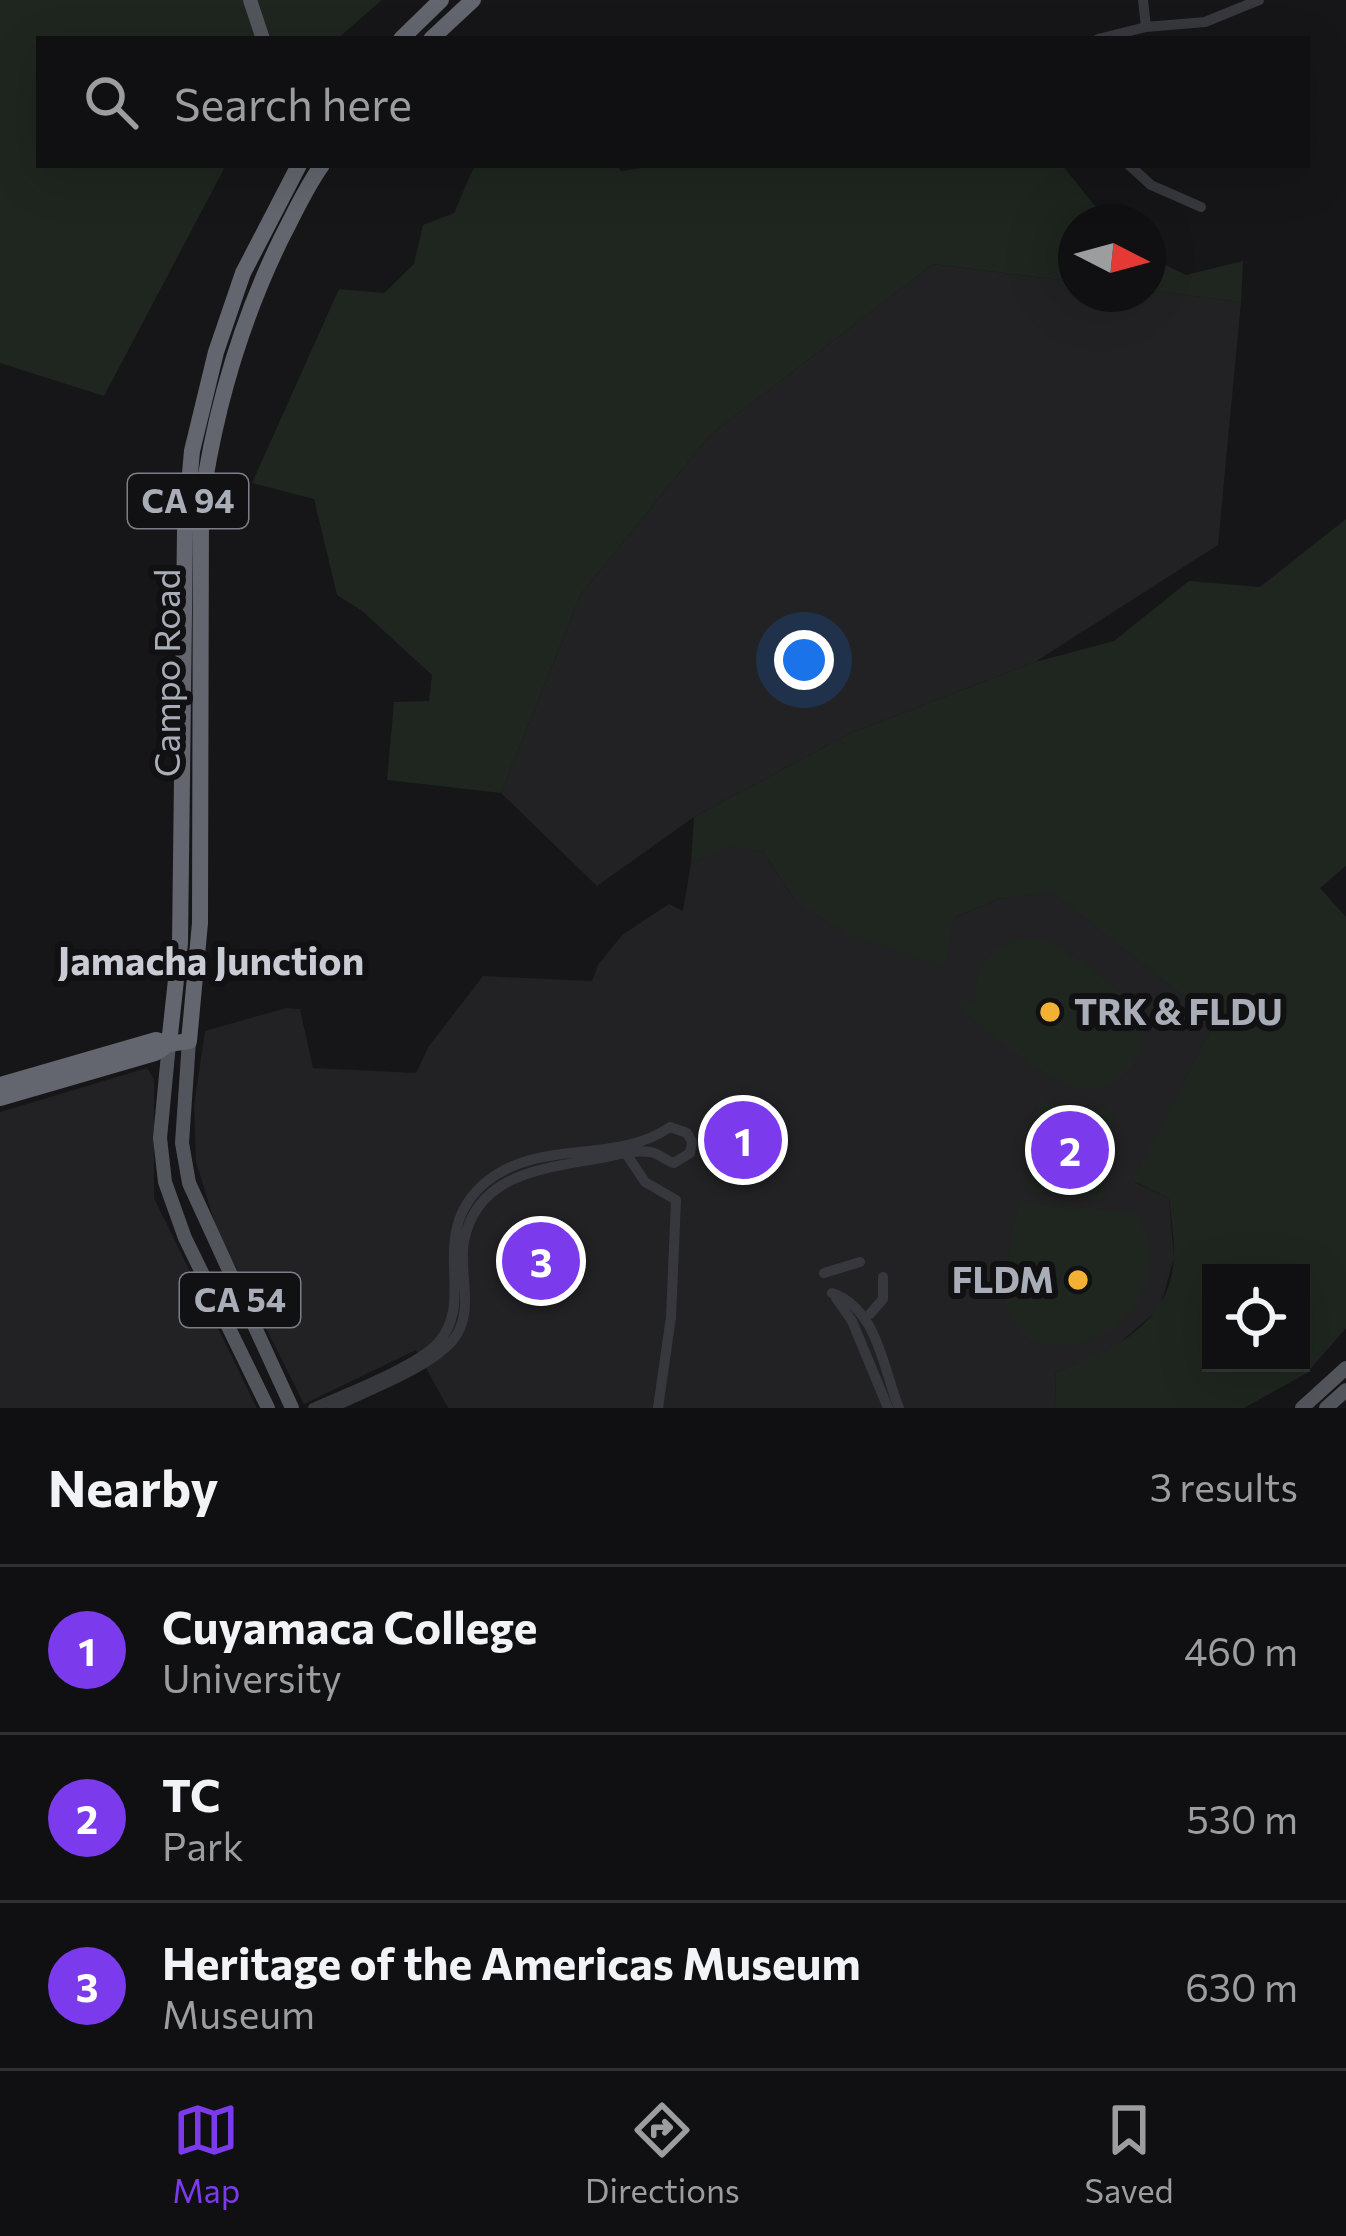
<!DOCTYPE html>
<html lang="en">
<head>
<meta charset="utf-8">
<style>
	body { margin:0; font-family:Commissioner,sans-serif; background:#1e1e20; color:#f1f3f6 }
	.controls { position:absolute; right:36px; bottom:36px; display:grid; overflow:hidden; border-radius:0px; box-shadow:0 12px 48px #0002 }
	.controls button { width:108px; height:108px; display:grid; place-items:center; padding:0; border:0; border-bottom:3px solid #303032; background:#101012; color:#f1f3f6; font:60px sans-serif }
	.compass { position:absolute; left:1058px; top:204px; width:108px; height:108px; border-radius:50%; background:#101012; box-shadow:0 12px 48px #0002; rotate:96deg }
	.you { position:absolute; left:804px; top:660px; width:42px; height:42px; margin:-30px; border:9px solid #fff; border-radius:50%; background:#1a73e8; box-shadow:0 0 0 18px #1a73e833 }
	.badge { display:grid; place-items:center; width:78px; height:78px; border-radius:50%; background:#7c3aed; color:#fff; font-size:39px; font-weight:700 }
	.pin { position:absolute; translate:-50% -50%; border:6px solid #fff; box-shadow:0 3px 12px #0006 }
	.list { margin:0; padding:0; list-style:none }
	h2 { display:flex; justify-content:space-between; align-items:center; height:156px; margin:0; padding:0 48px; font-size:51px }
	h2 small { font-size:39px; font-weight:400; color:#9c9d9f }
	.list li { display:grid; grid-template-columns:78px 1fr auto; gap:36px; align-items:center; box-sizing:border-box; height:168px; padding:0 48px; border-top:3px solid #303032 }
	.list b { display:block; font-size:45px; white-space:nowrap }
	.list p { margin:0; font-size:39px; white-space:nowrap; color:#9c9d9f }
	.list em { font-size:39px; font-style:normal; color:#9c9d9f }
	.icon { flex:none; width:66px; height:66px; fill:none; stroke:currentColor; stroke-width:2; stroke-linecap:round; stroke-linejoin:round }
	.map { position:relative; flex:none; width:1346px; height:1408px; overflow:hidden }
	.search { position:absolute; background:#101012; box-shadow:0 12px 48px #0002; left:36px; right:36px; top:36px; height:132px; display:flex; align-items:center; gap:30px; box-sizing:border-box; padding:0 42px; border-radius:0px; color:#9c9d9f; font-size:45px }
	.sheet { height:660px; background:#101012 }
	nav { display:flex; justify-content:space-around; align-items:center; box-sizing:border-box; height:168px; border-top:3px solid #303032; background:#101012; font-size:33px; color:#9c9d9f }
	nav a { display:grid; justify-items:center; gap:6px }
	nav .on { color:#7c3aed }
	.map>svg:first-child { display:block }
	.built { fill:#222225 }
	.green { fill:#1e261f; fill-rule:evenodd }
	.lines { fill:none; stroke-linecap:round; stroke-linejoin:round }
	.minor { stroke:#37383d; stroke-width:10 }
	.major { stroke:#53555c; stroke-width:14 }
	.highway { stroke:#63666e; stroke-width:16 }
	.poi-dot { fill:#f2b134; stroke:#111113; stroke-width:4.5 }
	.labels { text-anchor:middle; stroke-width:12; stroke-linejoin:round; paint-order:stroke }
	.shield { fill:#111113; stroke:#7b7e86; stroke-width:3 }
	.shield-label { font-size:33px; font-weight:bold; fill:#a8adb8 }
	.street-label { font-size:36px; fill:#a8adb8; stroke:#111113 }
	.poi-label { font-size:36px; font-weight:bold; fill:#a8adb8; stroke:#111113; text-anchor:start }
	.neighbourhood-label { font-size:39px; font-weight:bold; fill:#c9ccd4; stroke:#111113 }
</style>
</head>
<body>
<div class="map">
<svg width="1346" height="1408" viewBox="0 0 1346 1408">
	<rect width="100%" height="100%" fill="#161618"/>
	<!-- built -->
	<g class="built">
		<path d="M 933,264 L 1076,282 L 1076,294 L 1148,294 L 1148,290 L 1241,302 L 1218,545 L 1035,662 L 849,734 L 694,817 L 597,886 L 501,793 L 581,594 L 710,435 Z"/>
		<path d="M 733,844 L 764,853 L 796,902 L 943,966 L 955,917 L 999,899 L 1051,890 L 1215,1021 L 1134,1182 L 1169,1198 L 1174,1258 L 1160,1308 L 1109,1352 L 1056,1372 L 1055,1408 L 448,1408 L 416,1350 L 304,1404 L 217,1230 L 196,1162 L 194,1106 L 205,1031 L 286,1008 L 300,1009 L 313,1068 L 416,1073 L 429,1046 L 483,976 L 592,981 L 598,965 L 622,935 L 669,904 L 683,911 L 691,863 Z"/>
		<path d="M 147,1068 L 154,1079 L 154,1198 L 257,1408 L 0,1408 L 0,1112 Z"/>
	</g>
	<!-- green -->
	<g class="green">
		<path d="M 0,0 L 382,0 L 337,39 L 39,39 L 39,165 L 226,165 L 104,396 L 0,363 Z"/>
		<path d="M 480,165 L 617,165 L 621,171 L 663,165 L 1062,165 L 1108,222 L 1076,222 L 1076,282 L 933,264 L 710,435 L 581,594 L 501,793 L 387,780 L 394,702 L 429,701 L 432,675 L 362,611 L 337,595 L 314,499 L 252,483 L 339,289 L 384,293 L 414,264 L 423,225 L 454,213 L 473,169 Z"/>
		<path d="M 1148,257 L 1186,275 L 1243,261 L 1241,302 L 1148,290 Z"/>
		<path d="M 1346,519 L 1346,866 L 1320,888 L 1346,917 L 1346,1328 L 1307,1373 L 1244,1408 L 1055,1408 L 1056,1372 C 1112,1351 1172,1324 1174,1255 C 1174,1236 1171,1217 1169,1198 L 1133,1181 L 1215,1021 L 1051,891 L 999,899 L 955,917 L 944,967 L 846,933 L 796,902 L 764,853 L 733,845 L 691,863 L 694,817 L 849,734 L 1035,662 L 1114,641 L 1189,581 L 1260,587 ZM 1211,1273 L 1301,1273 L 1301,1363 L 1211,1363 Z"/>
		<path d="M 1022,938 C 1032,938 1040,938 1049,942 C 1069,952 1125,991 1135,1010 C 1154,1048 1124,1097 1080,1089 C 1050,1084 985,1028 958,1008 L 964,998 L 976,1005 C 971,971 988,947 1022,938 Z"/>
		<path d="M 1038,1101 L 1113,1110 L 1103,1200 L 1027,1190 Z"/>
		<path d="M 1018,1202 L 1136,1213 C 1199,1323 1024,1396 1007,1304 C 1002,1274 1014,1233 1018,1202 Z"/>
	</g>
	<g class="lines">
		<!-- minor -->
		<g class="minor">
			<path d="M 1143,0 L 1146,27"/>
			<path d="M 1098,39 L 1146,27 L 1205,22 L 1259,0"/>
			<path d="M 1129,165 L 1151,185 L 1201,207"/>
			<path d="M 623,1149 L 645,1182 L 676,1200 L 671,1317 L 658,1408"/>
			<path d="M 824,1273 L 860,1262"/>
			<path d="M 832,1293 C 878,1309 883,1369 899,1408"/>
			<path d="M 836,1298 L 852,1321 L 888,1408"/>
			<path d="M 870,1314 L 883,1299 L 883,1277"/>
			<path d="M 313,1408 C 344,1394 415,1367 437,1344 C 479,1300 424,1234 486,1182 C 539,1138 616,1165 670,1127 L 687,1133 L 692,1142 L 690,1153 L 674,1163 C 666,1161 659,1153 650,1152 C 633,1149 611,1157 595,1159 C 540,1169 477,1175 464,1241 C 458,1274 476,1311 453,1340 C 429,1369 366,1391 332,1408"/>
		</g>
		<!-- major -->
		<g class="major">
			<path d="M 250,0 L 263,39"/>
			<path d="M 189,1041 L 182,1143 L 189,1183 L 292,1408"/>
			<path d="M 169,1044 L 160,1138 L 165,1182 L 185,1238 L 268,1408"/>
			<path d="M 1302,1408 L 1346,1368"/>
			<path d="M 1326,1408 L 1346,1390"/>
		</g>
		<!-- highway -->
		<g class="highway">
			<path d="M 401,39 L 441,0"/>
			<path d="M 431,39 L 473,0"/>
			<path d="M 169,1044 L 180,943 L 185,530 L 192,451 L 216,352 L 243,273 L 299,165"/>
			<path d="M 0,1085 L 156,1040 L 169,1044 L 189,1041 L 200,923 L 201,507 C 214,412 239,325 281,239 C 294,214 306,187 322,165"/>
			<path d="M 0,1098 L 155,1053 L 169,1044"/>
		</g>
	</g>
	<!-- markers -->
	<g class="poi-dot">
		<circle cx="1050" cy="1012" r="12"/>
		<circle cx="1078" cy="1280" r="12"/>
	</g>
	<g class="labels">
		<!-- shield labels -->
		<g class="shield">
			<rect x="128" y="474" width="120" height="54" rx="9"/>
			<rect x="180" y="1273" width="120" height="54" rx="9"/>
		</g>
		<g class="shield-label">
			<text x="188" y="513">CA 94</text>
			<text x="240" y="1312">CA 54</text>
		</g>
		<!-- street labels -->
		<g class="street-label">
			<text transform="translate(167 673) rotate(-90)" y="13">Campo Road</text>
		</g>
		<!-- poi labels -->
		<g class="poi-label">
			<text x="1074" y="1025">TRK &amp; FLDU</text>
			<text x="1054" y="1293" text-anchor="end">FLDM</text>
		</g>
		<!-- neighbourhood labels -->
		<g class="neighbourhood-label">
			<text x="211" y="975">Jamacha Junction</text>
		</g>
	</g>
</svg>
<div class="controls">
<button><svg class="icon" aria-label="locate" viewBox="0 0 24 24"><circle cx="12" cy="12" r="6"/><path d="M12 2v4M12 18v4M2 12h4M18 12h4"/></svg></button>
</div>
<svg class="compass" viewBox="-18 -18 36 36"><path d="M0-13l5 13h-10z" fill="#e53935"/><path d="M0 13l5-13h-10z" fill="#9c9d9f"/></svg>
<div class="you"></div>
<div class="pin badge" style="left:743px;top:1140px">1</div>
<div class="pin badge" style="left:1070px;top:1150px">2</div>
<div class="pin badge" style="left:541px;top:1261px">3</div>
<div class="search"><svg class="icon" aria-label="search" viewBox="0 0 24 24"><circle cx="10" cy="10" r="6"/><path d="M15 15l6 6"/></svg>Search here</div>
</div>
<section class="sheet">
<h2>Nearby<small>3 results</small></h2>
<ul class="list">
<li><span class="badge">1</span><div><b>Cuyamaca College</b><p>University</p></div><em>460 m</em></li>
<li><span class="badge">2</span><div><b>TC</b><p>Park</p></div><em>530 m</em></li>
<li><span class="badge">3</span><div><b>Heritage of the Americas Museum</b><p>Museum</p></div><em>630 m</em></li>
</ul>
</section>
<nav>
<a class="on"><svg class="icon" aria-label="map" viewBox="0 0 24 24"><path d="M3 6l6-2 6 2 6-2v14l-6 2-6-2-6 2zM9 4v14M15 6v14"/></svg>Map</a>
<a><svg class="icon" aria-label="directions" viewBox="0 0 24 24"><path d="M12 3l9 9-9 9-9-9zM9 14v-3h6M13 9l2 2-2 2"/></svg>Directions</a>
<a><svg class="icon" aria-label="saved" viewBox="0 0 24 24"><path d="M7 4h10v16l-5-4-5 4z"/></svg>Saved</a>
</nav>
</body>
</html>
